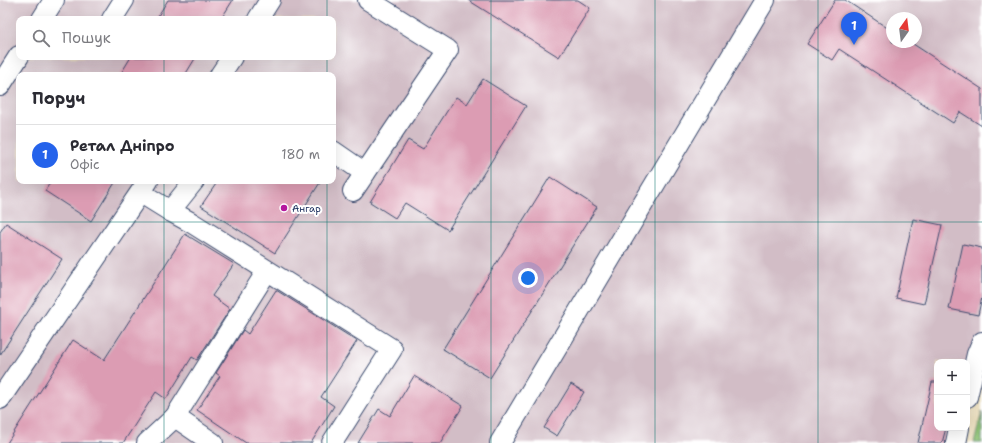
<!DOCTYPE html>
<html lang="uk">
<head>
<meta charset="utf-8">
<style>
	body { margin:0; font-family:"Shantell Sans",sans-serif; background:#f2f2f3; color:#2b2b33 }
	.controls { position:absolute; right:12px; bottom:12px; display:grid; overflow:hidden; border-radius:8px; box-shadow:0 4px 16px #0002 }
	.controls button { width:36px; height:36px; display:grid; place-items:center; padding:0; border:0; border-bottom:1px solid #e1e1e2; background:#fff; color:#2b2b33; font:20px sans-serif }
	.compass { position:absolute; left:886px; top:12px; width:36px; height:36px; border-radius:50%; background:#fff; box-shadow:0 4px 16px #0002; rotate:14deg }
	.you { position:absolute; left:528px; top:278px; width:14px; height:14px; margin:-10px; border:3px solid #fff; border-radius:50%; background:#1a73e8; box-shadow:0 0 0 6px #1a73e833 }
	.badge { display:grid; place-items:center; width:26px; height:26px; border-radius:50%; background:#2563eb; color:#fff; font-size:13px; font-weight:700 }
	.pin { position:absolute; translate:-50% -33px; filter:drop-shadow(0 1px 2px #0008) }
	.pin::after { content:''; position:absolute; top:21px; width:14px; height:12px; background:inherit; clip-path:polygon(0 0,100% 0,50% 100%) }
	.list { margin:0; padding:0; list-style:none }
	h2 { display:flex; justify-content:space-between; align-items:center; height:52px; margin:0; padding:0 16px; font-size:17px }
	h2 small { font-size:13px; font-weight:400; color:#7c7c81 }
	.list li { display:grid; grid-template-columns:26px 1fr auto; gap:12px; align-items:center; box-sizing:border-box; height:60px; padding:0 16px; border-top:1px solid #e1e1e2 }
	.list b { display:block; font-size:15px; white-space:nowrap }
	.list p { margin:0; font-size:13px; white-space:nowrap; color:#7c7c81 }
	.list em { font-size:13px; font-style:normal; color:#7c7c81 }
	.icon { flex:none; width:22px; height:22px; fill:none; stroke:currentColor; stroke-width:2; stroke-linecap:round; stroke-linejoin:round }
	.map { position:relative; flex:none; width:982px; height:443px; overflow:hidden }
	.search { position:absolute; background:#fff; box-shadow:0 4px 16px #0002; left:16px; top:16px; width:320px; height:44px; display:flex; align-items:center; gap:10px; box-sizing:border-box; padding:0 14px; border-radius:8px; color:#7c7c81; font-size:15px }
	.panel { position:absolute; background:#fff; box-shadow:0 4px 16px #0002; left:16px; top:72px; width:320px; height:112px; border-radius:8px }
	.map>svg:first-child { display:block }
	.industrial { fill:#d2bdc6; fill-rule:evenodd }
	.green { fill:#8fc274; stroke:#557869 }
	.building { fill:#dc9cb3 }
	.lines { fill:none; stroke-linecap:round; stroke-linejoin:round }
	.minor-casing { stroke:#3a4a6d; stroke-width:22 }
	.minor { stroke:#fff; stroke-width:20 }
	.grid { fill:none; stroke:#0f766e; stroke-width:1; stroke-opacity:0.55 }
	.poi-dot { fill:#b5179e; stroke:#fff; stroke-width:1.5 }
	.labels { text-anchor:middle; stroke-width:4; stroke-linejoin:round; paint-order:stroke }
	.poi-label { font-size:10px; fill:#1b2f5e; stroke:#fff; text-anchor:start }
</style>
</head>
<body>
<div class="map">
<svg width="982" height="443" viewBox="0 0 982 443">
	<rect width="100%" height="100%" fill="#fff"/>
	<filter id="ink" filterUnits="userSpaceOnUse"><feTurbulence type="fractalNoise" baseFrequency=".025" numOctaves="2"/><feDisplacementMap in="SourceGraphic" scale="8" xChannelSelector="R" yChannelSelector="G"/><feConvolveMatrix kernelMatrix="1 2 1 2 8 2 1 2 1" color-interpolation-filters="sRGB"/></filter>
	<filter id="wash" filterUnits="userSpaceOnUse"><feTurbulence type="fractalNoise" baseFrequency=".012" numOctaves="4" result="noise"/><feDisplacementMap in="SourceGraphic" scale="16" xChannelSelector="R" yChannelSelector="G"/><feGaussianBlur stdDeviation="0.9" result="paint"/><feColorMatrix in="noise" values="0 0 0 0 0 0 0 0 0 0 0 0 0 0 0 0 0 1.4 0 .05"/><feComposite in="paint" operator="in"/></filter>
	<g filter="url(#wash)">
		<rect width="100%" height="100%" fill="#ede0bf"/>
		<!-- industrial -->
		<path class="industrial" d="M 0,0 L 982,0 L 982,367 L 967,421 L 967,362 L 937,362 L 937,428 L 965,428 L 961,443 L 0,443 ZM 892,18 L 916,18 L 916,42 L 892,42 ZM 19,19 L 333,19 L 333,57 L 19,57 ZM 19,75 L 333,75 L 333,181 L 19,181 Z"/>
		<!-- green -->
		<path class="green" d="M 982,412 L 982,443 L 974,443 Z"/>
		<g id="blocks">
			<!-- building -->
			<g class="building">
				<path d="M 168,0 L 233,0 L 221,19 L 156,19 Z"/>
				<path d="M 468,0 L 578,0 L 590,8 L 559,57 Z"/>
				<path d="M 835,0 L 845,0 L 892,31 L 892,42 L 910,42 L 982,89 L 982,126 L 960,112 L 953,123 L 839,49 L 832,60 L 807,44 Z"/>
				<path d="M 131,57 L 196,57 L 185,75 L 120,75 Z"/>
				<path d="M 483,79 L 526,106 L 448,230 L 405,203 L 395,218 L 370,202 L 408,140 L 423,149 L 456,97 L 467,104 Z"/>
				<path d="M 550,177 L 597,207 L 490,378 L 443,349 Z"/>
				<path d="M 51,181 L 116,181 L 91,221 L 45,191 Z"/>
				<path d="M 218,181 L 321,181 L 275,253 L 201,206 Z"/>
				<path d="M 913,219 L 942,225 L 924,304 L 896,298 Z"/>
				<path d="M 6,223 L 62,259 L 0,355 L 0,232 Z"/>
				<path d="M 185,234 L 234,264 L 212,296 L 230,309 L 197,360 L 192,357 L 166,399 L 156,392 L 123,443 L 7,443 L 73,340 L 104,360 Z"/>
				<path d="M 963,244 L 982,248 L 982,297 L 978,315 L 949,309 Z"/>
				<path d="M 276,290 L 357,341 L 321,397 L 334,406 L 311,443 L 246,443 L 197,410 L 220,376 L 216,373 L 243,330 L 248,334 Z"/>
				<path d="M 414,376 L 463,406 L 440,443 L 358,443 L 379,409 L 390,416 Z"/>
				<path d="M 932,382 L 937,382 L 937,428 L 946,428 L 942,443 L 918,443 Z"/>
				<path d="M 571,384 L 584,392 L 557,436 L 544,428 Z"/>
			</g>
		</g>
	</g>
	<g filter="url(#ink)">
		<use href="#blocks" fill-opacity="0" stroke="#3a4a6d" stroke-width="1"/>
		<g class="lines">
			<defs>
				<g id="minor">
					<path d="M 42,19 L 54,0"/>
					<path d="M 112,19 L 124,0"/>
					<path d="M 258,19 L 270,0"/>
					<path d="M 220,75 L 232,57"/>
					<path d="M 0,86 L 19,56"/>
					<path d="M 333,151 L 365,173"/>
					<path d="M 353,191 L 448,50 L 368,0"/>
					<path d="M 141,193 L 170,211 L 192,223 L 392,349 L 332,443"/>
					<path d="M 170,211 L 194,181"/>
					<path d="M 967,397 L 977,354 L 982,342"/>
					<path d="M 0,399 L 148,181"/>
					<path d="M 175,417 L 213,443"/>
					<path d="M 147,443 L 175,417 L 267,271"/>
					<path d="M 500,443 L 765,0"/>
					<path d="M 956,443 L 959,428"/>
				</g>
			</defs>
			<!-- minor casing -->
			<use href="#minor" class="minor-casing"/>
			<!-- minor -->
			<use href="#minor" class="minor"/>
		</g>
	</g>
	<!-- grid -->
	<path class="grid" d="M 164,0 L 164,19M 327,0 L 327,19M 491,0 L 491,443M 655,0 L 655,443M 818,0 L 818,443M 164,57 L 164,75M 327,57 L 327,75M 164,181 L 164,443M 327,181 L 327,443M 0,222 L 982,222"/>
	<!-- markers -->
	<circle class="poi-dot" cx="284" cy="208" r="4"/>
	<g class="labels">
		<!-- poi labels -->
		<g class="poi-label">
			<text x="292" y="212">Ангар</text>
		</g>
	</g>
</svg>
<div class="controls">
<button>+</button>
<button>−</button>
</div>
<svg class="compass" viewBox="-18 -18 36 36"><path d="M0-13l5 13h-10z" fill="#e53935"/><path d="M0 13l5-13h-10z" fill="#7c7c81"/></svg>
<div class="you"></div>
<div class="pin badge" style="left:854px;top:45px">1</div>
<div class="search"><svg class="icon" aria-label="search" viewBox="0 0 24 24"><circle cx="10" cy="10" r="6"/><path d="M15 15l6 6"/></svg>Пошук</div>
<section class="panel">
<h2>Поруч<small></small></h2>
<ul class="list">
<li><span class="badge">1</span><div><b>Ретал Дніпро</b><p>Офіс</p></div><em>180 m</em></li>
</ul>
</section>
</div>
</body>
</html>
